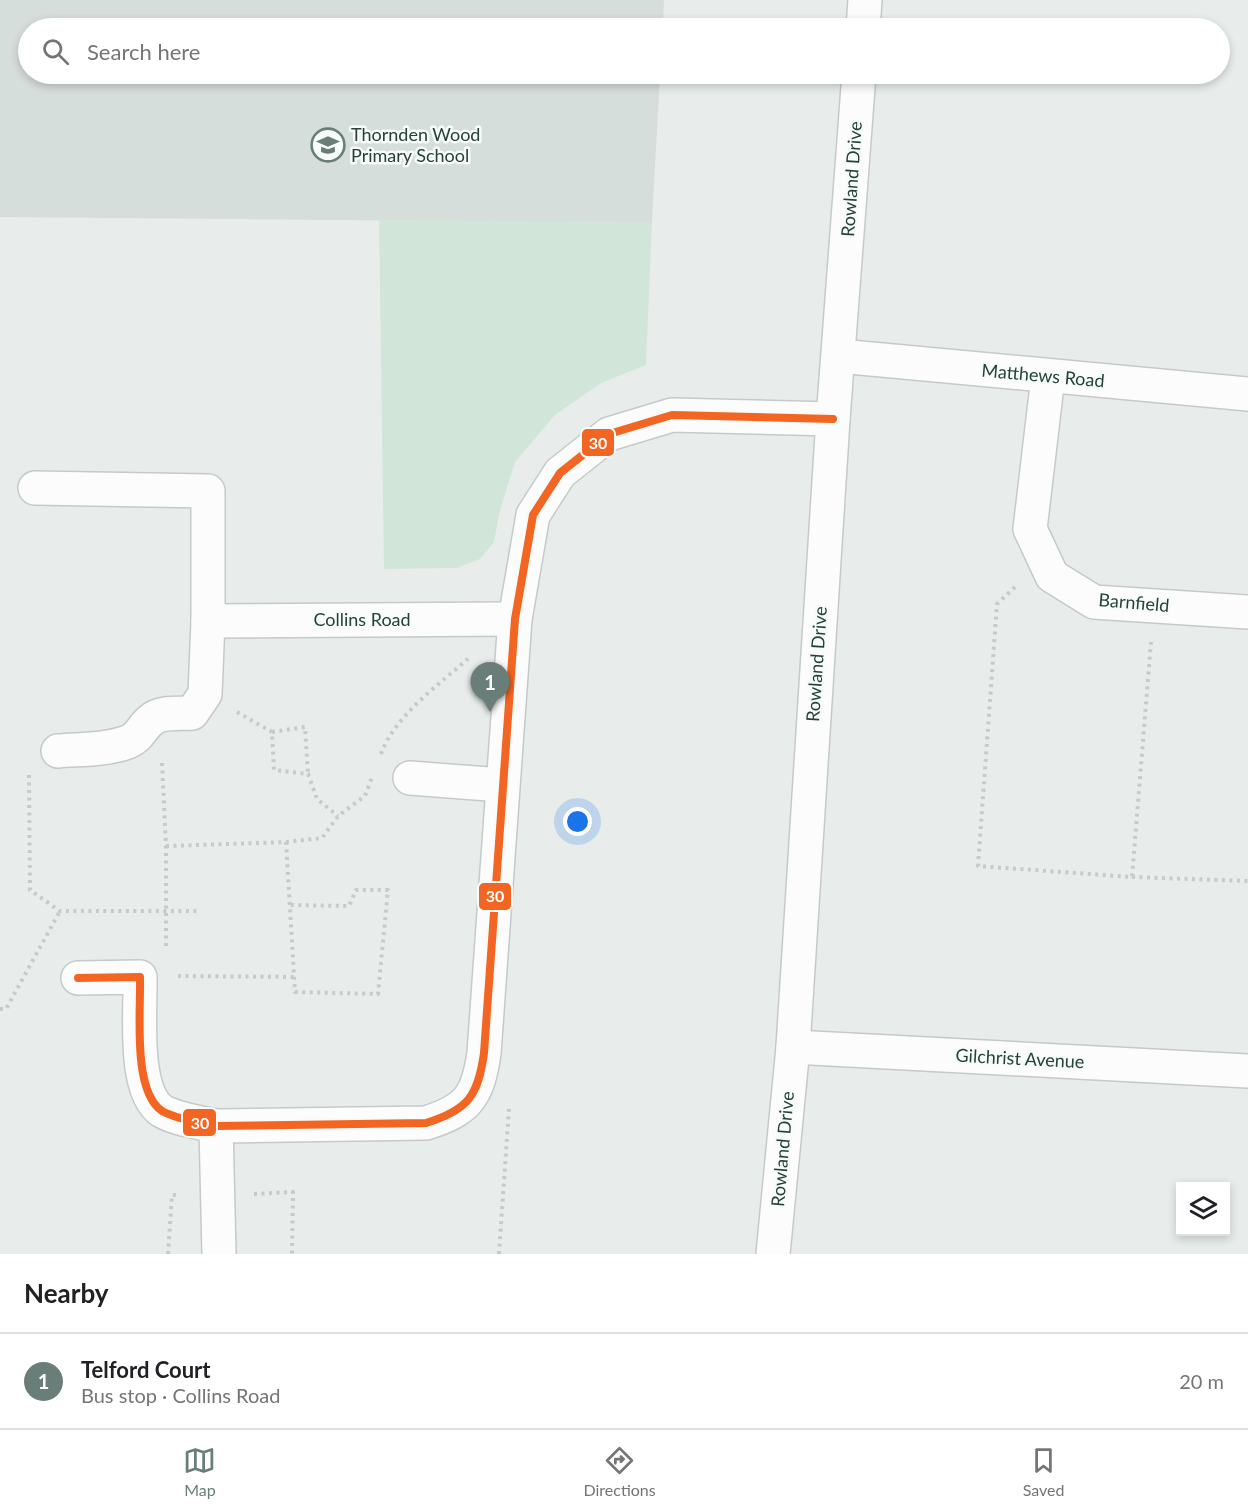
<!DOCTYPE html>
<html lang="en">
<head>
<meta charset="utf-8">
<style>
	body { margin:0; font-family:Lato,sans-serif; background:#f6f6f6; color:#202124 }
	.controls { position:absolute; right:18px; bottom:18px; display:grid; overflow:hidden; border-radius:0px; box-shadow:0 3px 9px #0003 }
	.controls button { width:54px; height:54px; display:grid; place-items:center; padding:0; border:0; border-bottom:2px solid #e0e0e0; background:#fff; color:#202124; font:30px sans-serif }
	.you { position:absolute; left:578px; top:822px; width:21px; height:21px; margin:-15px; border:4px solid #fff; border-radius:50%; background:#1a73e8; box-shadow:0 0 0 9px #1a73e833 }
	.badge { display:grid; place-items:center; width:39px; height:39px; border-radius:50%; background:#697e78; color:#fff; font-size:20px; font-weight:700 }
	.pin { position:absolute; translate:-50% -50px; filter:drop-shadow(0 2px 3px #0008) }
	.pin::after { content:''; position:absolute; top:32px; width:21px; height:18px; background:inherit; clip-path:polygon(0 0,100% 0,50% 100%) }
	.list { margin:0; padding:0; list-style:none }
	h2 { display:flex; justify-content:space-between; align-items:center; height:78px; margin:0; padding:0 24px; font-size:26px }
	h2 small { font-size:20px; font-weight:400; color:#757577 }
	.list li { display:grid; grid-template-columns:39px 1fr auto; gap:18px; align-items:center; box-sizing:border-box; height:96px; padding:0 24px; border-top:2px solid #e0e0e0 }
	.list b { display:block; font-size:22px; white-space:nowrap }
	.list p { margin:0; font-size:20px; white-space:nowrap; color:#757577 }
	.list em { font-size:20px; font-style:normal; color:#757577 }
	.icon { flex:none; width:33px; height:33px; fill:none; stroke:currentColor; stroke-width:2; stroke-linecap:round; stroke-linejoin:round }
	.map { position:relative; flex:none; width:1248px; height:1254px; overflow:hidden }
	.search { position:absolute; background:#fff; box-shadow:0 3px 9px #0003; left:18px; right:18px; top:18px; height:66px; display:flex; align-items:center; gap:15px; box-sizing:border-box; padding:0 21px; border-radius:33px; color:#757577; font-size:22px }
	.sheet { height:174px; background:#fff }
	nav { display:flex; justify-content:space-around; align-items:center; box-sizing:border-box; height:84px; border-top:2px solid #e0e0e0; background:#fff; font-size:16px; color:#757577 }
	nav a { display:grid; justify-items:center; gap:3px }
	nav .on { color:#697e78 }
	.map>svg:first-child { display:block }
	.built { fill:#d6dedb }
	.green { fill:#d1e6d8 }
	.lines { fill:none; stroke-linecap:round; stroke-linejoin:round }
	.street-casing { stroke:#c5cac8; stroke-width:36 }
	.path { stroke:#c3ccca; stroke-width:4; stroke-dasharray:3 4.5; stroke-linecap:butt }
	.street { stroke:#fcfcfc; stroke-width:33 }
	.bus-1-casing { stroke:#f7fbf9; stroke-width:12 }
	.bus-1 { stroke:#f26522; stroke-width:8 }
	.labels { text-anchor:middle; stroke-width:5; stroke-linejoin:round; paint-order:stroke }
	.poi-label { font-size:18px; fill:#24423a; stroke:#f7fbf9; text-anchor:start }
	.street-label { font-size:18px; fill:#24423a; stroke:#f7fbf9 }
	.line-badge { stroke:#f7fbf9; stroke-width:2 }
	.badge-label { font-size:16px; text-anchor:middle; font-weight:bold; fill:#fff }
</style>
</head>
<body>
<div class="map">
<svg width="1248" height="1254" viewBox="0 0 1248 1254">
	<rect width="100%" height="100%" fill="#e8edeb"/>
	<!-- built -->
	<path class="built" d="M 0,0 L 664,0 L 663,28 L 28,28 L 28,74 L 660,74 L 652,223 L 0,217 Z"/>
	<!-- green -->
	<path class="green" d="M 379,220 L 652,223 L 646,365 L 601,383 L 555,415 L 515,462 L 500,510 L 494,542 L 480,559 L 457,568 L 384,569 Z"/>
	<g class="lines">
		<defs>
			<g id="street">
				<path d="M 863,28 L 865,0"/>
				<path d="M 839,356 L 1248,394"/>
				<path d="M 1048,377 L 1030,529 L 1052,576 L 1094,602 L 1248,612"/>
				<path d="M 35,488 L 208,491 L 208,621 L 205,694 L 192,713 C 179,714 161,711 151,720 C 142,727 140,737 128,742 C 106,750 81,749 58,751"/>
				<path d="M 208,621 L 515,619"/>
				<path d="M 410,778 L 502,785"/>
				<path d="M 78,978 L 140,977 C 141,1010 132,1091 162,1111 C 176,1119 201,1123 216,1126 L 426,1123 C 468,1110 478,1096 484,1053 L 515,619 L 533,515 L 560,473 L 609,434 L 672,415 L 833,419"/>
				<path d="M 793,1047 L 1248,1071"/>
				<path d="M 216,1126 L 219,1254"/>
				<path d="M 773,1254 L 793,1047 L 833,419 L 859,74"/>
			</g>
		</defs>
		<!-- street casing -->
		<use href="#street" class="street-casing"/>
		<!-- path -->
		<g class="path">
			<path d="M 1015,587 L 997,604 L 978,866 L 1132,877 L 1151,642"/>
			<path d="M 237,712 L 272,732 L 274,770 L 308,774 L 317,799 L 338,816"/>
			<path d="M 272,732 L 305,727 L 308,774"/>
			<path d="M 381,754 C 395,715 440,684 470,657"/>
			<path d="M 162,763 L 166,846 L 166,950"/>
			<path d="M 29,775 L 30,890 L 60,911 L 201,911"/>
			<path d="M 286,842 L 295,992 L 378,994 L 388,890 L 356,890 L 349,906 L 290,905"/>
			<path d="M 166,846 L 286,842 L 322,838 L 338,816 L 365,796 L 372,777"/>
			<path d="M 1132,877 L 1248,881"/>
			<path d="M 178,976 L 294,977"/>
			<path d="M 0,1009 L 6,1009 L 60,911"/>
			<path d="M 254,1194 L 293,1192 L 292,1254"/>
			<path d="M 168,1254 L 172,1195 L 180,1195"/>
			<path d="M 499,1254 L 509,1108"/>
		</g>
		<!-- street -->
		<use href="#street" class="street"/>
		<defs>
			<path id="bus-1" d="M 78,978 L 140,977 C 141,1010 132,1091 162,1111 C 176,1119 201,1123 216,1126 L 426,1123 C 468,1110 478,1096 484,1053 L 515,619 L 533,515 L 560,473 L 609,434 L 672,415 L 833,419"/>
		</defs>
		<!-- bus-1 casing -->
		<use href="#bus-1" class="bus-1-casing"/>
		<!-- bus-1 -->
		<use href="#bus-1" class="bus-1"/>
	</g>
	<!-- icons -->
	<defs>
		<symbol id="school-ring" viewBox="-11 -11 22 22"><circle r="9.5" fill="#f7fbf9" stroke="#697e78" stroke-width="1.5"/><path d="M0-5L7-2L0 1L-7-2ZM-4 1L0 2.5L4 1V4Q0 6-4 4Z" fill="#697e78"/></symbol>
	</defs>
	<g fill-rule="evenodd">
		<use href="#school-ring" x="309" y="126" width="38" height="38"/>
	</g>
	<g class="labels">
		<!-- poi labels -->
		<g class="poi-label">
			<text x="351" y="141">Thornden Wood<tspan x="351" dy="21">Primary School</tspan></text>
		</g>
		<!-- street labels -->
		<g class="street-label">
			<text transform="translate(852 179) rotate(-86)" y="6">Rowland Drive</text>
			<text transform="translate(1043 376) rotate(5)" y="6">Matthews Road</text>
			<text transform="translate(1134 603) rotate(5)" y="6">Barnfield</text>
			<text x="362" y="626">Collins Road</text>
			<text transform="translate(817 664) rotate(-86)" y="6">Rowland Drive</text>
			<text transform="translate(1020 1059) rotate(3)" y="6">Gilchrist Avenue</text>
			<text transform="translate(783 1149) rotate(-85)" y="6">Rowland Drive</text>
		</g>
	</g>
	<g class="line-badge">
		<rect x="581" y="428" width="34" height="29" rx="6" fill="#f26522"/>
		<rect x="478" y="882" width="34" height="29" rx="6" fill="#f26522"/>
		<rect x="182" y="1108" width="35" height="29" rx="6" fill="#f26522"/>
	</g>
	<g class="badge-label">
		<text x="598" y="449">30</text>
		<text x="495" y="902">30</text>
		<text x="200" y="1129">30</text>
	</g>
</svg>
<div class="controls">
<button><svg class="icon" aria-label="layers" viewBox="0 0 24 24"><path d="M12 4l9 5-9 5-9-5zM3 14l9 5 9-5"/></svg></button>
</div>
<div class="you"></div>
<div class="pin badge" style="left:490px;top:712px">1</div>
<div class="search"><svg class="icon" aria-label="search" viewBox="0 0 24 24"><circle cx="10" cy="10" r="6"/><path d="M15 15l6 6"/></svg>Search here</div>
</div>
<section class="sheet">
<h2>Nearby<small></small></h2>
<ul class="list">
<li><span class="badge">1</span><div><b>Telford Court</b><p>Bus stop · Collins Road</p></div><em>20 m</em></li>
</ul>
</section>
<nav>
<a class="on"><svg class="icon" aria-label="map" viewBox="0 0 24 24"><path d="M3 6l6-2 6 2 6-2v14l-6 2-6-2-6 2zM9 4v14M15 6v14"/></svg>Map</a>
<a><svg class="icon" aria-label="directions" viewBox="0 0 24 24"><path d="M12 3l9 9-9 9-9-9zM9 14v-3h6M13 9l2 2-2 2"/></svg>Directions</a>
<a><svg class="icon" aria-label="saved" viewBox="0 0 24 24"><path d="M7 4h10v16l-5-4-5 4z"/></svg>Saved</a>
</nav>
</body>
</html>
